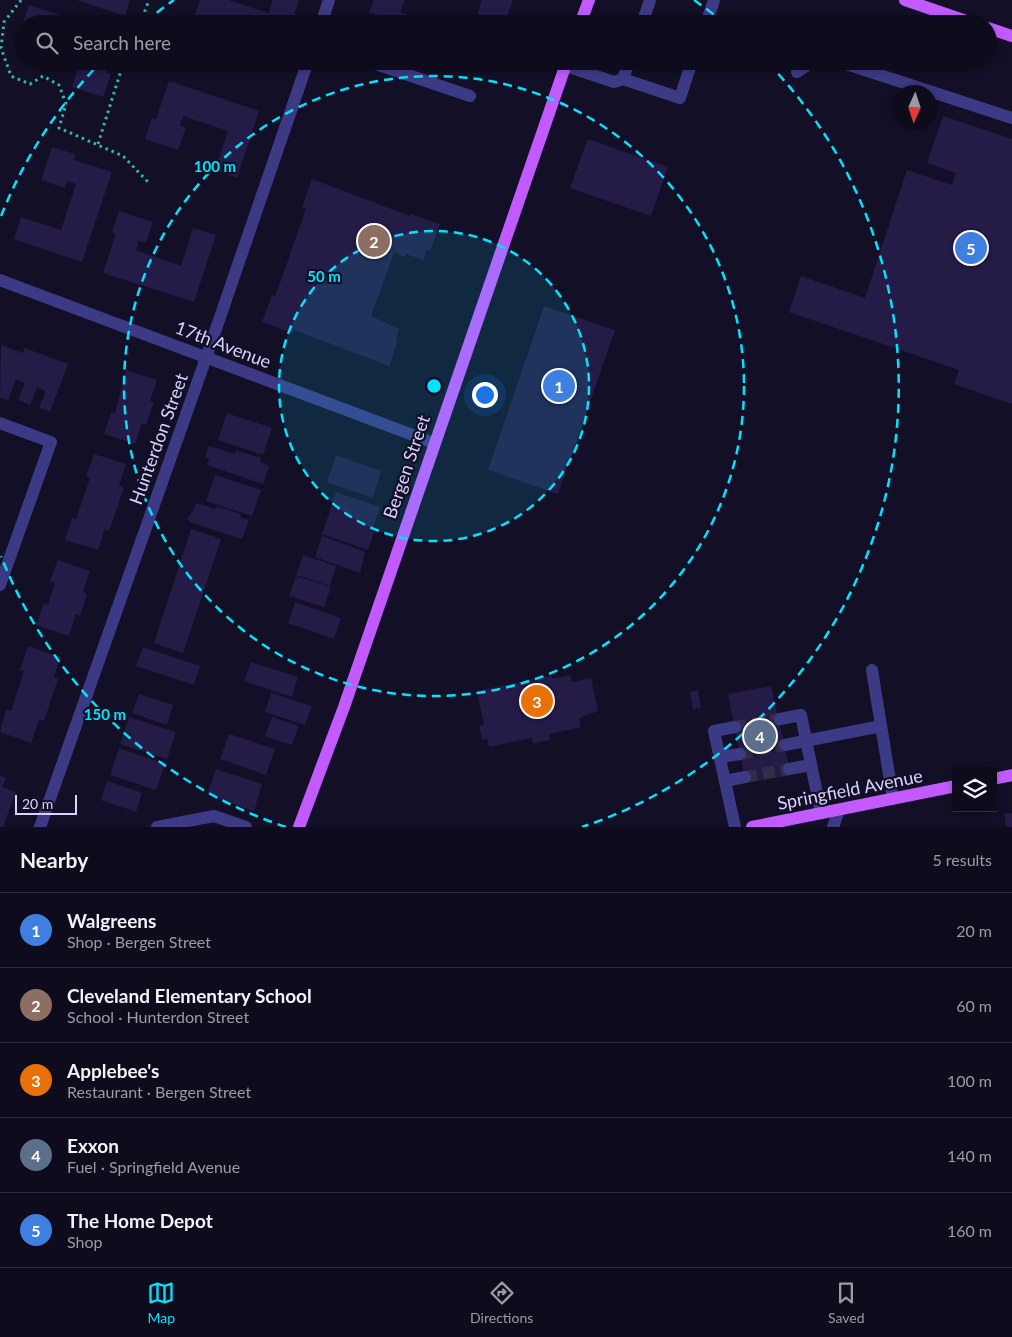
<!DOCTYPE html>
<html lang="en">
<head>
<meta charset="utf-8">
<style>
	body { margin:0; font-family:Lato,sans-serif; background:#1c1929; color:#f1f3f6 }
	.controls { position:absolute; right:15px; bottom:15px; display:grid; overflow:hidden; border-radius:0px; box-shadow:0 2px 8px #0003 }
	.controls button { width:45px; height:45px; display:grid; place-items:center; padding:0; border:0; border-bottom:1px solid #2e2b3b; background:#0e0b1c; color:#f1f3f6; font:25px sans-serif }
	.compass { position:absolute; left:892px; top:85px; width:45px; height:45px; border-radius:50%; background:#0e0b1c; box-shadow:0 2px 8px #0003; rotate:183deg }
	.scale { position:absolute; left:15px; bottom:12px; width:62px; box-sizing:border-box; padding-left:5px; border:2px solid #d9d4ff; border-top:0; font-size:14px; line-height:18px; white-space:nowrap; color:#d9d4ff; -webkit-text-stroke:4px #130f26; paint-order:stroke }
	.you { position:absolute; left:484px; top:394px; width:18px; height:18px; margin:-12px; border:4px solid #fff; border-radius:50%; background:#1a73e8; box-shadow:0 0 0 8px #1a73e833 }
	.badge { display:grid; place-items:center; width:32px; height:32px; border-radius:50%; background:#00e5ff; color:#fff; font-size:16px; font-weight:700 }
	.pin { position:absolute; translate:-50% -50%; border:2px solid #fff; box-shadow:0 1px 5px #0006 }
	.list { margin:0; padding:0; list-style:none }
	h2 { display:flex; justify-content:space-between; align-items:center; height:65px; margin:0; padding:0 20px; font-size:21px }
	h2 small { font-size:16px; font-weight:400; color:#9b9ba3 }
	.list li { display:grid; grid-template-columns:32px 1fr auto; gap:15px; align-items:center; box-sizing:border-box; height:75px; padding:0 20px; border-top:1px solid #2e2b3b }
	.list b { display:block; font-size:19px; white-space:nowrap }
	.list p { margin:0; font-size:16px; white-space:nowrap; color:#9b9ba3 }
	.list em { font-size:16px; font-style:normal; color:#9b9ba3 }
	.icon { flex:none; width:28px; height:28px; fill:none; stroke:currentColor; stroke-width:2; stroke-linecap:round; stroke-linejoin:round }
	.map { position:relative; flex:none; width:1012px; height:827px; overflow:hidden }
	.search { position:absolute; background:#0e0b1c; box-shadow:0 2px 8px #0003; left:15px; right:15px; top:15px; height:55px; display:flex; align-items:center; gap:12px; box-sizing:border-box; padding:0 18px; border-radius:28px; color:#9b9ba3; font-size:19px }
	.sheet { height:440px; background:#0e0b1c }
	nav { display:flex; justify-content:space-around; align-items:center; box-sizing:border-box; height:70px; border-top:1px solid #2e2b3b; background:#0e0b1c; font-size:14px; color:#9b9ba3 }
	nav a { display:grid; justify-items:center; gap:2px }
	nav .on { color:#00e5ff }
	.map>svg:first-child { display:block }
	.building { fill:#241b47 }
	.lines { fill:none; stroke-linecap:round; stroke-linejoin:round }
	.minor-tunnel { stroke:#312d47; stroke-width:12; stroke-dasharray:12 6; stroke-linecap:butt }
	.path { stroke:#2fb8b0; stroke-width:3; stroke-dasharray:2.5 4; stroke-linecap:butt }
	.minor { stroke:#3d3a85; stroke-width:12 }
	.major { stroke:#c25bff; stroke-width:12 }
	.ring { fill:none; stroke:#00e5ff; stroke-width:2.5; stroke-dasharray:9 6 }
	.labels { text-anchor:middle; stroke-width:4.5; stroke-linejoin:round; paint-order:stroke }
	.street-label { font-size:18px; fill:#d9d4ff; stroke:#130f26 }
	.centre { fill:#00e5ff; stroke:#130f26; stroke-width:2.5 }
	.ring-label { font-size:15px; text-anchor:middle; font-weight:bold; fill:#00e5ff; stroke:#130f26; stroke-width:4.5; stroke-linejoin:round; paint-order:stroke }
</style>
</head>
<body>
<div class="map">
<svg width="1012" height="827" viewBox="0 0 1012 827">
	<rect width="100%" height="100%" fill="#130f26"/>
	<!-- building -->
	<g class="building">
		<path d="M 77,0 L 130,0 L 125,16 Z"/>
		<path d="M 200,0 L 228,0 L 269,13 L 273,0 L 299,0 L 291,24 L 199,24 L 193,21 Z"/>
		<path d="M 374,0 L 405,0 L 400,12 L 416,18 L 413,24 L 395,24 L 396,21 L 369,12 Z"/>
		<path d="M 482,0 L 513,0 L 504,24 L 474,24 Z"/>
		<path d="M 29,5 L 85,23 L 85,24 L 24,24 L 24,47 L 16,44 Z"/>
		<path d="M 86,61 L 109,61 L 105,72 L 111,74 L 103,97 L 72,87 L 79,65 L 84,66 Z"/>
		<path d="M 169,81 L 259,111 L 237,178 L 215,170 L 228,131 L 183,116 L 180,126 L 186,128 L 178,150 L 145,139 L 152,118 L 156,119 Z"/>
		<path d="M 943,116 L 1012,139 L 1012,404 L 954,384 L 959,370 L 789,312 L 801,276 L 865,298 L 907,170 L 952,185 L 956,173 L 927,163 Z"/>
		<path d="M 588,139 L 668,167 L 651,216 L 570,188 Z"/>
		<path d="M 52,147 L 75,154 L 74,160 L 112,172 L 82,262 L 14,239 L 21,217 L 61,230 L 76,184 L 67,181 L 65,188 L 41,180 Z"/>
		<path d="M 312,179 L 410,216 L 411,214 L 440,224 L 430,251 L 427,249 L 423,260 L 406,254 L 405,257 L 394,253 L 371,316 L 399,329 L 396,339 L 398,340 L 389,366 L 294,330 L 292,333 L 262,322 L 272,295 L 275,297 L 306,209 L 302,207 Z"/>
		<path d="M 119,211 L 153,222 L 146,243 L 139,241 L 136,250 L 181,266 L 193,228 L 216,235 L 194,302 L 103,273 L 116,234 L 112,232 Z"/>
		<path d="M 544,306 L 615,330 L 558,494 L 488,470 Z"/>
		<path d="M 1,345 L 23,353 L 25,348 L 68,364 L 50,412 L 39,408 L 46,391 L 37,387 L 30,405 L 18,400 L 25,383 L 16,379 L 8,400 L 0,397 Z"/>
		<path d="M 126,370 L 157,380 L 150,401 L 154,402 L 146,425 L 142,423 L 135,444 L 104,434 L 111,413 L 115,413 Z"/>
		<path d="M 227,413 L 272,428 L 263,455 L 218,440 Z"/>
		<path d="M 209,446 L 235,454 L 236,450 L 261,458 L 260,462 L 269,466 L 263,484 L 207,465 L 209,458 L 205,457 Z"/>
		<path d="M 94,454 L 126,464 L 119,486 L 124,488 L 109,531 L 105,529 L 98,550 L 65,540 L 72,518 L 76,519 L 90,478 L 86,476 Z"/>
		<path d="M 336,455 L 381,471 L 373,498 L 327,482 Z"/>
		<path d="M 215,475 L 261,490 L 252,516 L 206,501 Z"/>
		<path d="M 336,492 L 380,507 L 373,528 L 375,529 L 368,550 L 322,534 Z"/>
		<path d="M 196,503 L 215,509 L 216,506 L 241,514 L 240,517 L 249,520 L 242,539 L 190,522 L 187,518 L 193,511 Z"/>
		<path d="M 191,529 L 221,539 L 183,653 L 154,643 Z"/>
		<path d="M 322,536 L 365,552 L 360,573 L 315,557 Z"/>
		<path d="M 303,555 L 336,566 L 330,586 L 296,575 Z"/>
		<path d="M 58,560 L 90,571 L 83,592 L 87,594 L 80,616 L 76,614 L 69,636 L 36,625 L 44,603 L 48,604 L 55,583 L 50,581 Z"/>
		<path d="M 296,576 L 331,587 L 324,607 L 289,596 Z"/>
		<path d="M 295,602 L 341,618 L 334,639 L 288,623 Z"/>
		<path d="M 28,646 L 60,657 L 54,677 L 58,679 L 44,721 L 39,720 L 31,743 L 0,732 L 6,710 L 11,711 L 24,671 L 20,670 Z"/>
		<path d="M 143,647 L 200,666 L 194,685 L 136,666 Z"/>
		<path d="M 251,662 L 298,677 L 292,697 L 244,681 Z"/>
		<path d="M 552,675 L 552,679 L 570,675 L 572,682 L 591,678 L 598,711 L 579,718 L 581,727 L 549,734 L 550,740 L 533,743 L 532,738 L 489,747 L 487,739 L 482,740 L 479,726 L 484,725 L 477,691 Z"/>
		<path d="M 771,686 L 791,775 L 746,783 L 728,694 Z"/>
		<path d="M 698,690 L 701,708 L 693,709 L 690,692 Z"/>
		<path d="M 271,693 L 312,706 L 305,725 L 265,712 Z"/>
		<path d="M 139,694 L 173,705 L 167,725 L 132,713 Z"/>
		<path d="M 129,717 L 176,732 L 167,759 L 120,744 Z"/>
		<path d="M 272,717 L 299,726 L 292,745 L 265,736 Z"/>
		<path d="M 229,734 L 275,749 L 266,775 L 220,759 Z"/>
		<path d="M 119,748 L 165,764 L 156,790 L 110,775 Z"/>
		<path d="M 216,769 L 262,784 L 254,811 L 207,795 Z"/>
		<path d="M 0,776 L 6,778 L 2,787 L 16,792 L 3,827 L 0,827 Z"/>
		<path d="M 107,781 L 142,793 L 136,812 L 101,800 Z"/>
		<path d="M 1012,813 L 1012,827 L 1006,827 L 1004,814 Z"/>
	</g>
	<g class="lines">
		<!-- minor-tunnel -->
		<g class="minor-tunnel">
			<path d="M 735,727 L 780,719"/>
			<path d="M 740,754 L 785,745"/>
			<path d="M 745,777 L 789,769"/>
		</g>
		<!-- path -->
		<g class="path">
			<path d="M 21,0 L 4,22 L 1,48 L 11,76 L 30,84 L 43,76 L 59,85 L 66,104 L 59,128 L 123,156 L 149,183"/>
			<path d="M 140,24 L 149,0"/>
			<path d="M 98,144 L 124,61"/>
		</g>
		<!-- minor -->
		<g class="minor">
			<path d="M 321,24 L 329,0"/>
			<path d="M 642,24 L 650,0"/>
			<path d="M 706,24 L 714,0"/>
			<path d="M 367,61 L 470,96"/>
			<path d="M 629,61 L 623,79 L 680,98 L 692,61"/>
			<path d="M 837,61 L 1012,118"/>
			<path d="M 566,66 L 614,82 L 623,79"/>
			<path d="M 797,72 L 813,61"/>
			<path d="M 0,280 L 434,443"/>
			<path d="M 0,423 L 51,442 L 0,585"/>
			<path d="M 872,670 L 893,799"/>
			<path d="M 780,719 L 801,715 L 821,813"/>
			<path d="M 735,727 L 714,731 L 735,827"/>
			<path d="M 785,745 L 881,726"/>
			<path d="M 720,757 L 740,754"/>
			<path d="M 789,769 L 811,765"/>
			<path d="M 725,781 L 745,777"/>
			<path d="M 40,827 L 206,358 L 308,61"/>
			<path d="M 157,827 L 214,816 L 246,827"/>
			<path d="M 833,827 L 839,810"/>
		</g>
		<!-- major -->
		<g class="major">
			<path d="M 905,0 L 975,24"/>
			<path d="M 580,24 L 589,0"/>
			<path d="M 988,28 L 1012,36"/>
			<path d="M 993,779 L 1012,775"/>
			<path d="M 299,827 L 344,707 L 567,61"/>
			<path d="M 752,827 L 956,786"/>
		</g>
	</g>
	<!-- distance rings -->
	<circle cx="434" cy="386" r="155" fill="#00e5ff" fill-opacity=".12"/>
	<g class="ring">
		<circle cx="434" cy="386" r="155"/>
		<circle cx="434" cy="386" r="310"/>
		<path d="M286 827A465 465 0 0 1 1 556M1 216A465 465 0 0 1 100 63M145 22A465 465 0 0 1 174 0M694 0A465 465 0 0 1 723 22M768 63A465 465 0 0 1 582 827"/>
	</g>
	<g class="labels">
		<!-- street labels -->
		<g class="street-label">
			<text transform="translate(223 345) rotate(21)" y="6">17th Avenue</text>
			<text transform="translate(159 439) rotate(-70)" y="6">Hunterdon Street</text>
			<text transform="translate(407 467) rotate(-71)" y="6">Bergen Street</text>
			<text transform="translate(850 790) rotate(-11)" y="6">Springfield Avenue</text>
		</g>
	</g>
	<circle cx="434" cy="386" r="8" class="centre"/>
	<g class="ring-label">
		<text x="215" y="172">100 m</text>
		<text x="324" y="282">50 m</text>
		<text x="105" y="720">150 m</text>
	</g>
</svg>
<div class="controls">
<button><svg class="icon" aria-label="layers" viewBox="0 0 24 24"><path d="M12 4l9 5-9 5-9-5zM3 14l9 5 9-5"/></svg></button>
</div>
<svg class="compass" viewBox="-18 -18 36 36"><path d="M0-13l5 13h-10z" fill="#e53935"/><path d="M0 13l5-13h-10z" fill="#9b9ba3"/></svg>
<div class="scale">20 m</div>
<div class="you"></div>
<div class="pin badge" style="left:559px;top:386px;background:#3f7fe0">1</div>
<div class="pin badge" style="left:374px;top:241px;background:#8d6e63">2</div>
<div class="pin badge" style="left:537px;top:701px;background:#e8710a">3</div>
<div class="pin badge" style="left:760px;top:736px;background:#5c6f8a">4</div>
<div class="pin badge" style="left:971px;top:248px;background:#3f7fe0">5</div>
<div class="search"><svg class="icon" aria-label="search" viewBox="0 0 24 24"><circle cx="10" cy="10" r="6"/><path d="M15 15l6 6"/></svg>Search here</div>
</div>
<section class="sheet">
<h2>Nearby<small>5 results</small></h2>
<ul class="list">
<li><span class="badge" style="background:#3f7fe0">1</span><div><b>Walgreens</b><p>Shop · Bergen Street</p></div><em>20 m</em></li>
<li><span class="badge" style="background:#8d6e63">2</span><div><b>Cleveland Elementary School</b><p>School · Hunterdon Street</p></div><em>60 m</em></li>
<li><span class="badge" style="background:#e8710a">3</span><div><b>Applebee's</b><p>Restaurant · Bergen Street</p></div><em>100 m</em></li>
<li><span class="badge" style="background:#5c6f8a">4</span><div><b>Exxon</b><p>Fuel · Springfield Avenue</p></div><em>140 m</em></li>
<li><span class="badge" style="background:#3f7fe0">5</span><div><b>The Home Depot</b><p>Shop</p></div><em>160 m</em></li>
</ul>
</section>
<nav>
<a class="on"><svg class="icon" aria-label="map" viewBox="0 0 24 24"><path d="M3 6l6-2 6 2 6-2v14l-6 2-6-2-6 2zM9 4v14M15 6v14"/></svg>Map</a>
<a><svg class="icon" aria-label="directions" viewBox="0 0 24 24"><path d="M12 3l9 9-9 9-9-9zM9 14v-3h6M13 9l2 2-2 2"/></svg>Directions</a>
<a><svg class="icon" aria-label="saved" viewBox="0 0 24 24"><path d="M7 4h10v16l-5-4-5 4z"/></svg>Saved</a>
</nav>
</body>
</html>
